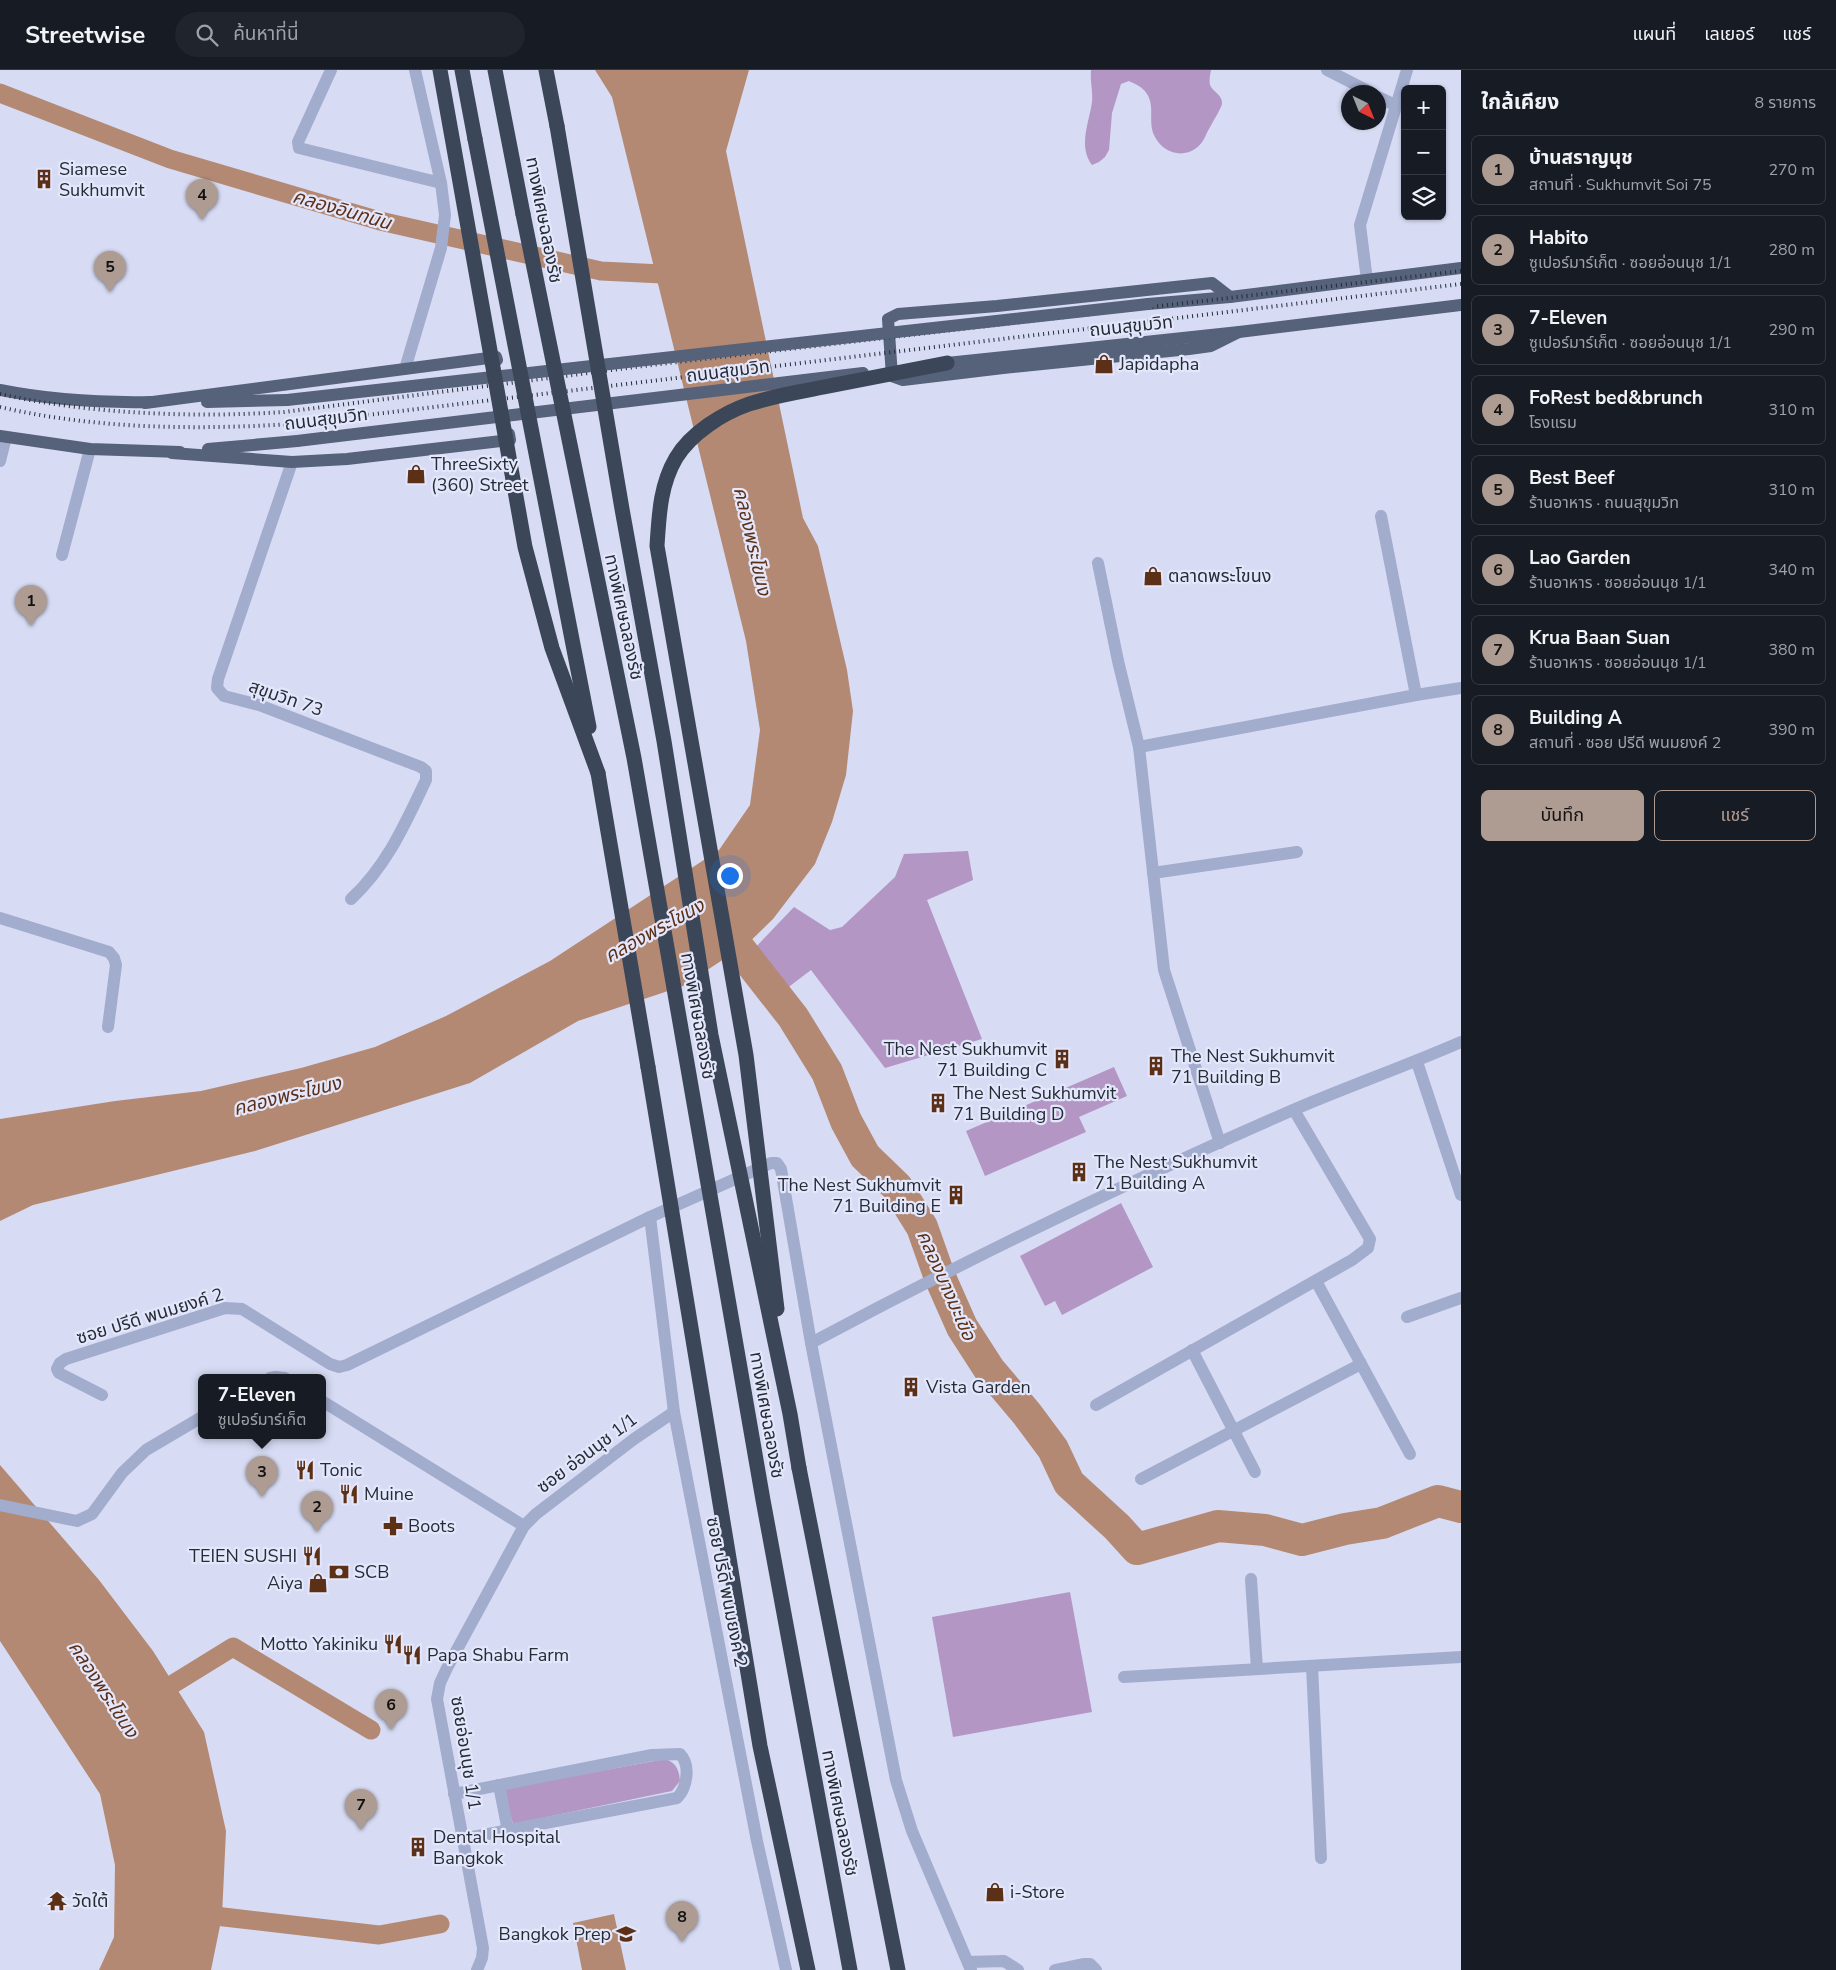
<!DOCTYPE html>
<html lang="th">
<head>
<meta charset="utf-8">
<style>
	body { margin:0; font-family:"Nunito Sans","Noto Sans Thai",sans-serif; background:#20242c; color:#f1f3f6 }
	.controls { position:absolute; right:15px; top:15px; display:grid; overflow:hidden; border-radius:8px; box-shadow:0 1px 4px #0004 }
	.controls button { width:45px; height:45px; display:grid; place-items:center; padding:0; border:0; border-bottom:1px solid #363941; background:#171b24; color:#f1f3f6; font:25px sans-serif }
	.compass { position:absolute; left:1341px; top:15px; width:45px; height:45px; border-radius:50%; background:#171b24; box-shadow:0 1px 4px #0004; rotate:137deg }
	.you { position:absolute; left:729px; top:805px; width:18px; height:18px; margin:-12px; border:4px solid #fff; border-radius:50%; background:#1a73e8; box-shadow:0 0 0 8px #1a73e833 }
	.badge { display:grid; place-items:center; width:32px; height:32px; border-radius:50%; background:#ae9b92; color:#111; font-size:16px; font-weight:700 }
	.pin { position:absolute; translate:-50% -41px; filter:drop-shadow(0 1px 2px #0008) }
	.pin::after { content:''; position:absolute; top:26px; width:18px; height:15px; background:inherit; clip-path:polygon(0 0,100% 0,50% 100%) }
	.popup { position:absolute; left:198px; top:1304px; width:128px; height:65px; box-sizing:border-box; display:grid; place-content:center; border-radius:8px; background:#171b24; filter:drop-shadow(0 1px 4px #0005); font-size:16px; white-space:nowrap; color:#9ea1a6 }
	.popup b { font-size:19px; color:#f1f3f6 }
	.popup::after { content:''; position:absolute; left:50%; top:100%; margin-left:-10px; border:10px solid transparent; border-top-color:#171b24 }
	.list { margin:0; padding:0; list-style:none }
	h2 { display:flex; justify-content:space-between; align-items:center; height:65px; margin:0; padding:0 20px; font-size:21px }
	h2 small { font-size:16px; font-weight:400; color:#9ea1a6 }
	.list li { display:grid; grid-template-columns:32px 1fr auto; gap:15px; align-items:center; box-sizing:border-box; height:70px; margin:0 10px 10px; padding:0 10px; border:1px solid #363941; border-radius:8px }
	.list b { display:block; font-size:19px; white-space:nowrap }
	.list p { margin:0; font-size:16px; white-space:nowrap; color:#9ea1a6 }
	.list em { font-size:16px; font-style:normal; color:#9ea1a6 }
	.actions { display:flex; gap:10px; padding:15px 20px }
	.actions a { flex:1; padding:11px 0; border:1px solid #ae9b92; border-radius:8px; text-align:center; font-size:18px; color:#ae9b92 }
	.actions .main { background:#ae9b92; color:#111 }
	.icon { flex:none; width:28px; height:28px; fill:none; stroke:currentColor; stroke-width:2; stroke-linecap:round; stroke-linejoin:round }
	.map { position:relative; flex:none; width:1461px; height:1900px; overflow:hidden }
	header { display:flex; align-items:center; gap:30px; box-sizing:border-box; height:70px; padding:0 25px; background:#171b24; border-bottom:1px solid #363941 }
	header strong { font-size:24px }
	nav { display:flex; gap:28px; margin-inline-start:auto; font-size:18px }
	.search { width:350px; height:45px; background:#20242c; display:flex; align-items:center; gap:12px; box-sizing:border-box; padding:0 18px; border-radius:28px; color:#9ea1a6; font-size:19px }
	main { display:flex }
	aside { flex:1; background:#171b24 }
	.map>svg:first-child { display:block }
	.green { fill:#b396c4 }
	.water { fill:#b38973 }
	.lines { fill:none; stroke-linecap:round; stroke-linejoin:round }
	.canal { stroke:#b38973; stroke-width:19 }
	.river { stroke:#b38973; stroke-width:32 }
	.minor { stroke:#a2accd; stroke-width:12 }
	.primary { stroke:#55627a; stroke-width:12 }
	.motorway { stroke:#3b4658; stroke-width:15 }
	.rail { stroke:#252c36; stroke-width:4; stroke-dasharray:1 4; stroke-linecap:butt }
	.primary-bridge { stroke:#55627a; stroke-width:12 }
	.motorway-bridge { stroke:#3b4658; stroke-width:15 }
	.labels { text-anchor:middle; stroke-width:4.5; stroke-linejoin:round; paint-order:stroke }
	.poi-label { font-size:18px; fill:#252c36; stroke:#e4e7fb; text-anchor:start }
	.street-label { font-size:18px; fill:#252c36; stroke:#e4e7fb }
	.water-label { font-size:19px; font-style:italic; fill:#5c3017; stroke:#e4e7fb }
</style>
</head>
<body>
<header>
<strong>Streetwise</strong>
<div class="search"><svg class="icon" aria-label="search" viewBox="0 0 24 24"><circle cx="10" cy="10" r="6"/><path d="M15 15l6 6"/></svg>ค้นหาที่นี่</div>
<nav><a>แผนที่</a><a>เลเยอร์</a><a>แชร์</a></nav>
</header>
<main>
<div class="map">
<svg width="1461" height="1900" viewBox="0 0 1461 1900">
	<rect width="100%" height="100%" fill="#d7dcf4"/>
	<!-- green -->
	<g class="green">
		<path d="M 1091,0 L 1211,0 C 1210,5 1209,10 1210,15 C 1213,22 1223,25 1222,34 C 1221,39 1209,58 1206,65 C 1196,90 1165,89 1154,65 C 1148,52 1155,36 1147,24 C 1143,17 1135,14 1129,11 L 1121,14 L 1112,43 L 1109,80 L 1105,87 L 1099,92 L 1092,95 C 1078,76 1089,53 1092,32 C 1093,22 1090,11 1091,0 Z"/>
		<path d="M 968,781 L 973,810 L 927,830 L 982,969 L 885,998 L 811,900 L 786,919 L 754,879 L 794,837 L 830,860 L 842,857 L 895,807 L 904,784 Z"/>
		<path d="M 1114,997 L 1127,1026 L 1079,1047 L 1086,1062 L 985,1106 L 966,1061 Z"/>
		<path d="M 1121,1133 L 1153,1197 L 1062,1245 L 1055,1231 L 1045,1236 L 1020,1186 Z"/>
		<path d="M 1070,1522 L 1092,1642 L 953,1667 L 932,1547 Z"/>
		<path d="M 665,1689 C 676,1693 679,1699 680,1711 L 672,1721 L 513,1754 L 503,1719 Z"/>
	</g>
	<!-- water -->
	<g class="water">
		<path d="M 595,0 L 749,0 L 726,81 L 803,448 L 818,476 L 847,600 L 853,641 L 846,705 L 832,752 L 815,794 L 773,849 L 731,890 L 724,889 L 683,916 L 578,951 L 470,1013 L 255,1081 L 33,1135 L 0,1151 L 0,1049 L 115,1031 L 201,1021 L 301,998 L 375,977 L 446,946 L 550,891 L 719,780 L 750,735 L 760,660 L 746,571 L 612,27 Z"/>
		<path d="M 0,1395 L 99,1510 L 153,1581 L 204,1662 L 226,1761 L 222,1846 L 211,1900 L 99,1900 L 114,1867 L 115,1795 L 100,1724 L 0,1571 Z"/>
		<path d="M 614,1844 L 626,1900 L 582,1900 L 573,1853 Z"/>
	</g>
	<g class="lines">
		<!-- canal -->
		<g class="canal">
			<path d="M 0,23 L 170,89 L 380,151 L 601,201 L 682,205"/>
			<path d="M 152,1627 L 233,1577 L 371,1660"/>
			<path d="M 198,1844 L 379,1865 L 440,1854"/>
		</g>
		<!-- river -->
		<path class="river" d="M 714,846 L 793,947 L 827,1002 L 846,1051 L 865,1086 L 897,1117 L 922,1157 L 939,1205 L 962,1257 L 989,1299 L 1027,1344 L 1053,1379 L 1069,1413 L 1117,1457 L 1137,1479 L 1218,1456 L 1265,1460 L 1302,1470 L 1345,1459 L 1382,1453 L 1438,1431 L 1461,1437"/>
		<!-- minor -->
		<g class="minor">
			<path d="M 331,0 L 298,72 L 299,78 L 441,113"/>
			<path d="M 1327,0 L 1370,22"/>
			<path d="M 1378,27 L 1395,35"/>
			<path d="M 1367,210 L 1360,155 L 1407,0"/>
			<path d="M 405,299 L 441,178 L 445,145 L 441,113 L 415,0"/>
			<path d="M 0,391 L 6,367"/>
			<path d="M 292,392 L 218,609 L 217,618 L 224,626 L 259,635 L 421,697 L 426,701 L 426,710 C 406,752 387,796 351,829"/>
			<path d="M 62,485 L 90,379"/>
			<path d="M 1098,493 L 1118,591 L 1139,677 L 1164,900 L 1220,1073"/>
			<path d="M 1416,625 L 1461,618"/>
			<path d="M 1139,677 L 1416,625 L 1381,446"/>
			<path d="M 1153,803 L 1297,782"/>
			<path d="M 0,848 L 109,882 L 114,888 L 116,895 L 108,957"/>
			<path d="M 1417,992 L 1461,1125"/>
			<path d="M 1316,1211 L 1410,1384"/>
			<path d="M 1407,1247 L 1461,1228"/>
			<path d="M 811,1273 C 968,1189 1129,1111 1293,1040 C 1349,1016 1406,996 1461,972"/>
			<path d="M 1192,1280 L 1255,1402"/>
			<path d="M 270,1308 L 276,1307 L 285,1308"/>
			<path d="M 102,1325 L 59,1303 L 57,1299 L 60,1293 L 66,1289 L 225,1238 L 242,1239 L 330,1294 L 339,1297 L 347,1295 L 650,1147"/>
			<path d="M 322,1331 L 524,1456 L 447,1598 L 440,1613 L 437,1629 L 483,1878 L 482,1888 L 477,1900"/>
			<path d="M 1096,1335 L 1352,1190 L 1368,1178 L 1370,1169 L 1294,1040"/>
			<path d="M 1141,1409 L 1361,1294"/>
			<path d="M 0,1435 L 77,1451 L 92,1444 L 122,1403 L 146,1380 L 202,1347"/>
			<path d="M 524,1456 L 536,1444 L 634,1369 L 674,1342"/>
			<path d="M 1251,1509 L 1257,1599"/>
			<path d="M 1312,1596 L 1321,1788"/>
			<path d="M 1124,1607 L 1461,1587"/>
			<path d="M 499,1715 L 508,1761"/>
			<path d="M 454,1724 L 652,1685 L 680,1684 C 691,1695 687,1718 677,1728 L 462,1769"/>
			<path d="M 968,1892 L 1004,1891 L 1018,1900"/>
			<path d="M 786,1900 L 757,1771 L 674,1342 L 650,1147 L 771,1093 L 777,1093 L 781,1099 L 811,1273 L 896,1710 L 912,1761 L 971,1900"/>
			<path d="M 1055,1900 L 1083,1894 L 1090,1894 L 1096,1900"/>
		</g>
		<!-- primary -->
		<g class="primary">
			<path d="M 1230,227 L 1212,213 L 997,236 L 898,244 L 888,249 L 892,306 L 903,310 L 1003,298 L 1189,279 L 1211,276 L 1239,262"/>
			<path d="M 1148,234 L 1230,227 L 1461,198"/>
			<path d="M 947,293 L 1239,262 L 1461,235"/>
			<path d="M 0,320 C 50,330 101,333 152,332"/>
			<path d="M 207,332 L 287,330"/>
			<path d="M 145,333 L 496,287 L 497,290"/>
			<path d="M 0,366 L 90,379 L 180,382"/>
			<path d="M 208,379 L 297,371"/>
			<path d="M 172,383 L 292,392 L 347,389 L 510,370 L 509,364"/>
		</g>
		<!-- motorway -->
		<g class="motorway">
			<path d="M 462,0 L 475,69"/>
			<path d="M 495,0 L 523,144"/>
			<path d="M 546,0 L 557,56"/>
			<path d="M 598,703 L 648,997"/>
			<path d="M 799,1398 L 898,1900"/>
		</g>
		<!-- rail -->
		<g class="rail">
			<path d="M 0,324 C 89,344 194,348 284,342 L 635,297 L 1461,201"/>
			<path d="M 0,337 C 95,359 195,360 292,354 L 1461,214"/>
		</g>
		<!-- primary-bridge -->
		<g class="primary-bridge">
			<path d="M 287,330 L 1148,234"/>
			<path d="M 297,371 L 863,303"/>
		</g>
		<!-- motorway-bridge -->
		<g class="motorway-bridge">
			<path d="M 440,0 L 525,477 L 552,578 L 598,703"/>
			<path d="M 557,56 L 622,439 L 664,671 L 711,965 L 790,1344 L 799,1398"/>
			<path d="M 475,69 L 589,657"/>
			<path d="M 523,144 L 634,688 L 763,1430 L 850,1900"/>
			<path d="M 648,997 L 760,1676 L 808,1900"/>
			<path d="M 777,1239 L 746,985 L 657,476 C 659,446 660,415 676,388 C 691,363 723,343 749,334 C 773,326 799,322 824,317 C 865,309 906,301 947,293"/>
		</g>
	</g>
	<!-- icons -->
	<defs>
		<symbol id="building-bare" viewBox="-9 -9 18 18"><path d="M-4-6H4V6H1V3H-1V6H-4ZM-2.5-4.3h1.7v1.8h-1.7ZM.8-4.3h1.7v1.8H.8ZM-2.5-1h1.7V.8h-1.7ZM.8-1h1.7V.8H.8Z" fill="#5c3017" stroke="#e4e7fb" stroke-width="2.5" paint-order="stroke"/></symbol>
		<symbol id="shop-bare" viewBox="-9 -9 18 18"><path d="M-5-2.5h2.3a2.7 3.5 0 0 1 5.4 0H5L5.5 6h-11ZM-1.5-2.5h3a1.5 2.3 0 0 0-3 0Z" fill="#5c3017" stroke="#e4e7fb" stroke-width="2.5" paint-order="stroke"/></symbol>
		<symbol id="restaurant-bare" viewBox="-9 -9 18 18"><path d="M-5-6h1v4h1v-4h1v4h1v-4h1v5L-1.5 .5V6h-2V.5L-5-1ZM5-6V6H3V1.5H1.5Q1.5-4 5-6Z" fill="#5c3017" stroke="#e4e7fb" stroke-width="2.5" paint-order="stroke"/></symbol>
		<symbol id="pharmacy-bare" viewBox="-9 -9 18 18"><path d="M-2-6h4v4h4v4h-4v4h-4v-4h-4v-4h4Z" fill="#5c3017" stroke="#e4e7fb" stroke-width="2.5" paint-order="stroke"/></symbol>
		<symbol id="bank-bare" viewBox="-9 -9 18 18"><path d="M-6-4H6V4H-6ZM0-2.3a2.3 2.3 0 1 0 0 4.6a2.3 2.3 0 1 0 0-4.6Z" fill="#5c3017" stroke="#e4e7fb" stroke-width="2.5" paint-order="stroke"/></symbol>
		<symbol id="temple-bare" viewBox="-9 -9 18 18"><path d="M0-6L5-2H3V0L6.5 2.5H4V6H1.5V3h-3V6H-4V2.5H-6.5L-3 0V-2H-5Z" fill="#5c3017" stroke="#e4e7fb" stroke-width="2.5" paint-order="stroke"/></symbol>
		<symbol id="school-bare" viewBox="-9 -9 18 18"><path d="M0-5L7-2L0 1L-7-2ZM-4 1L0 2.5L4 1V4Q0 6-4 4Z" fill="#5c3017" stroke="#e4e7fb" stroke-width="2.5" paint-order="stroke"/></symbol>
	</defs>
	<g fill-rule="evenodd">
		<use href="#building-bare" x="30" y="95" width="28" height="28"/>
		<use href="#shop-bare" x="1090" y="280" width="28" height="28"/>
		<use href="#shop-bare" x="402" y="390" width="28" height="28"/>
		<use href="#shop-bare" x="1139" y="492" width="28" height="28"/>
		<use href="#building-bare" x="1048" y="975" width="28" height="28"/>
		<use href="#building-bare" x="1142" y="982" width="28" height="28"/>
		<use href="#building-bare" x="924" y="1019" width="28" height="28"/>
		<use href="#building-bare" x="1065" y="1088" width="28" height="28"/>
		<use href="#building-bare" x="942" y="1111" width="28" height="28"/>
		<use href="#building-bare" x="897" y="1303" width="28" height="28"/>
		<use href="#restaurant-bare" x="291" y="1386" width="28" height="28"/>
		<use href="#restaurant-bare" x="335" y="1410" width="28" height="28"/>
		<use href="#pharmacy-bare" x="379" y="1442" width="28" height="28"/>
		<use href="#restaurant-bare" x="298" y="1472" width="28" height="28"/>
		<use href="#bank-bare" x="325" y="1488" width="28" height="28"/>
		<use href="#shop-bare" x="304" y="1499" width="28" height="28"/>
		<use href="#restaurant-bare" x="379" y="1560" width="28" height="28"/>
		<use href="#restaurant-bare" x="398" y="1571" width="28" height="28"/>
		<use href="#building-bare" x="404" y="1763" width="28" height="28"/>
		<use href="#shop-bare" x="981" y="1808" width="28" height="28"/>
		<use href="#temple-bare" x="43" y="1817" width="28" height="28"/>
		<use href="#school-bare" x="612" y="1850" width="28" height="28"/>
	</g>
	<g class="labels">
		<!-- poi labels -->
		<g class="poi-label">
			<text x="59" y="105">Siamese<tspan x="59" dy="21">Sukhumvit</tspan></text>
			<text x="1119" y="300">Japidapha</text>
			<text x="431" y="400">ThreeSixty<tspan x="431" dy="21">(360) Street</tspan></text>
			<text x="1168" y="512">ตลาดพระโขนง</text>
			<text x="1047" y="985" text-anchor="end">The Nest Sukhumvit<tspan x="1047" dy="21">71 Building C</tspan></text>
			<text x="1171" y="992">The Nest Sukhumvit<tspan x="1171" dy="21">71 Building B</tspan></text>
			<text x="953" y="1029">The Nest Sukhumvit<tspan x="953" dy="21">71 Building D</tspan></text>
			<text x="1094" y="1098">The Nest Sukhumvit<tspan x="1094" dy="21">71 Building A</tspan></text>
			<text x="941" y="1121" text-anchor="end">The Nest Sukhumvit<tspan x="941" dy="21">71 Building E</tspan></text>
			<text x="926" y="1323">Vista Garden</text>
			<text x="320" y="1406">Tonic</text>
			<text x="364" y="1430">Muine</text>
			<text x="408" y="1462">Boots</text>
			<text x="297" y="1492" text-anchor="end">TEIEN SUSHI</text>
			<text x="354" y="1508">SCB</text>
			<text x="303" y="1519" text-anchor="end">Aiya</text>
			<text x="378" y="1580" text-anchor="end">Motto Yakiniku</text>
			<text x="427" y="1591">Papa Shabu Farm</text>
			<text x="433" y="1773">Dental Hospital<tspan x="433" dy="21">Bangkok</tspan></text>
			<text x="1010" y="1828">i-Store</text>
			<text x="72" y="1837">วัดใต้</text>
			<text x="611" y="1870" text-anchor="end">Bangkok Prep</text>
		</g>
		<!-- street labels -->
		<g class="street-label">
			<text transform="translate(544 150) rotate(79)" y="6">ทางพิเศษฉลองรัช</text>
			<text transform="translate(1131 256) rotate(-6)" y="6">ถนนสุขุมวิท</text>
			<text transform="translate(728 301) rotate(-7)" y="6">ถนนสุขุมวิท</text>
			<text transform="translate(326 349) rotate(-7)" y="6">ถนนสุขุมวิท</text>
			<text transform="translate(624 547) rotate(78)" y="6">ทางพิเศษฉลองรัช</text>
			<text transform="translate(286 628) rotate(19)" y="6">สุขุมวิท 73</text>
			<text transform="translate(698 946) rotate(80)" y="6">ทางพิเศษฉลองรัช</text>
			<text transform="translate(150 1246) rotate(-17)" y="6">ซอย ปรีดี พนมยงค์ 2</text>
			<text transform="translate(767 1345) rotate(80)" y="6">ทางพิเศษฉลองรัช</text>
			<text transform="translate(587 1383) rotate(-37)" y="6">ซอย อ่อนนุช 1/1</text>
			<text transform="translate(727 1522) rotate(79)" y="6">ซอย ปรีดี พนมยงค์ 2</text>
			<text transform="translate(466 1683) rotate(81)" y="6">ซอยอ่อนนุช 1/1</text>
			<text transform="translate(840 1743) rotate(79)" y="6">ทางพิเศษฉลองรัช</text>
		</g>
		<!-- water labels -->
		<g class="water-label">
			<text transform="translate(342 139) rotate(16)" y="7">คลองอินทนิน</text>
			<text transform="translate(753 471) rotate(77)" y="7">คลองพระโขนง</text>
			<text transform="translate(654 860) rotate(-29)" y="7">คลองพระโขนง</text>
			<text transform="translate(287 1025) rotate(-14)" y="7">คลองพระโขนง</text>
			<text transform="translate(947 1215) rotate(66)" y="7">คลองบางมะเขือ</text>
			<text transform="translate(104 1619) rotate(57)" y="7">คลองพระโขนง</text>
		</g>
	</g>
</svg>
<div class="controls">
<button>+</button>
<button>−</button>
<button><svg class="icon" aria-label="layers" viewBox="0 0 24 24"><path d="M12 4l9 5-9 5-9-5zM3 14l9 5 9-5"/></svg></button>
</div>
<svg class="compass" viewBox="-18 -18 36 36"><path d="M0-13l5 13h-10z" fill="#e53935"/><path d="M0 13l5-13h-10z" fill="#9ea1a6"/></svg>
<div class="you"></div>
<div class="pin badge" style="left:31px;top:556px">1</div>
<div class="pin badge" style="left:317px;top:1462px">2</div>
<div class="pin badge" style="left:262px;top:1427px">3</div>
<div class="popup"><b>7-Eleven</b>ซูเปอร์มาร์เก็ต</div>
<div class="pin badge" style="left:202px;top:150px">4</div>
<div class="pin badge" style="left:110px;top:222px">5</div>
<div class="pin badge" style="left:391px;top:1660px">6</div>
<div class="pin badge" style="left:361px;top:1760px">7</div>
<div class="pin badge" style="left:682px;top:1872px">8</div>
</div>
<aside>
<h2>ใกล้เคียง<small>8 รายการ</small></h2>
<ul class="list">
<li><span class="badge">1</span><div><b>บ้านสราญนุช</b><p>สถานที่ · Sukhumvit Soi 75</p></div><em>270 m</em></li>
<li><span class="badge">2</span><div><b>Habito</b><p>ซูเปอร์มาร์เก็ต · ซอยอ่อนนุช 1/1</p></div><em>280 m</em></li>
<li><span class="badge">3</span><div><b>7-Eleven</b><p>ซูเปอร์มาร์เก็ต · ซอยอ่อนนุช 1/1</p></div><em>290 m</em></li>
<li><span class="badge">4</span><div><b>FoRest bed&amp;brunch</b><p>โรงแรม</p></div><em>310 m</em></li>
<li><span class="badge">5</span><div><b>Best Beef</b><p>ร้านอาหาร · ถนนสุขุมวิท</p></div><em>310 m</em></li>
<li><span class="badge">6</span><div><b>Lao Garden</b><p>ร้านอาหาร · ซอยอ่อนนุช 1/1</p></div><em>340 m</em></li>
<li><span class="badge">7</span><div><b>Krua Baan Suan</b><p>ร้านอาหาร · ซอยอ่อนนุช 1/1</p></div><em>380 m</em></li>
<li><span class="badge">8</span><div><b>Building A</b><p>สถานที่ · ซอย ปรีดี พนมยงค์ 2</p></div><em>390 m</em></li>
</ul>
<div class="actions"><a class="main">บันทึก</a><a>แชร์</a></div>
</aside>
</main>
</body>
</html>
